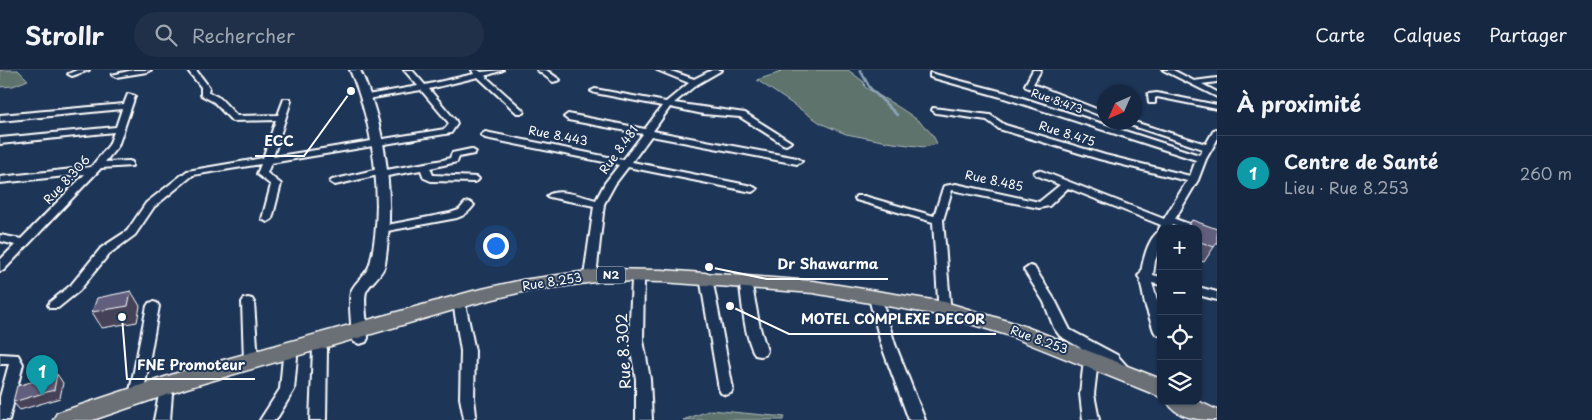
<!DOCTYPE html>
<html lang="fr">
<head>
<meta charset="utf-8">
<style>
	body { margin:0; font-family:"Playpen Sans",sans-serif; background:#1f3048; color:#f1f3f6 }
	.controls { position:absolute; right:15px; bottom:15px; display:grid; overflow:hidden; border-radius:10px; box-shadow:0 1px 4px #0004 }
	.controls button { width:45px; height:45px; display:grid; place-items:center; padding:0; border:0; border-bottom:1px solid #35445a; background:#162841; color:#f1f3f6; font:25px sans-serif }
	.compass { position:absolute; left:1097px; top:15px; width:45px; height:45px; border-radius:50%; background:#162841; box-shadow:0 1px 4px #0004; rotate:225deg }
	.you { position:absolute; left:495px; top:175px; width:18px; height:18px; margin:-12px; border:4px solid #fff; border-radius:50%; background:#1a73e8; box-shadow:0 0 0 8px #1a73e833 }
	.badge { display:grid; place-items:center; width:32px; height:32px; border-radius:50%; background:#ffd166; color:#fff; font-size:16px; font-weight:700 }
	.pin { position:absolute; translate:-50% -41px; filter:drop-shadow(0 1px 2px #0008) }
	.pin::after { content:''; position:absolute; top:26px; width:18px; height:15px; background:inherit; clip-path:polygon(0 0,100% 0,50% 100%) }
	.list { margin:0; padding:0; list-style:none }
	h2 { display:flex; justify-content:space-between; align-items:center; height:65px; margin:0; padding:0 20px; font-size:21px }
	h2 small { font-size:16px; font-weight:400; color:#9ea6b1 }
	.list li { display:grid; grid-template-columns:32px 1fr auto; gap:15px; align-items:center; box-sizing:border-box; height:75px; padding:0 20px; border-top:1px solid #35445a }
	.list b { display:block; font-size:19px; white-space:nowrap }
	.list p { margin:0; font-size:16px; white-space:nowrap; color:#9ea6b1 }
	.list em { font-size:16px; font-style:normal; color:#9ea6b1 }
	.icon { flex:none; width:28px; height:28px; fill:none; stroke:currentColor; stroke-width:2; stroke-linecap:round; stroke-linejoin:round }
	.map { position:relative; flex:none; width:1217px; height:350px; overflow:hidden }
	header { display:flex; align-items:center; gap:30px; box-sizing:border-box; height:70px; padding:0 25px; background:#162841; border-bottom:1px solid #35445a }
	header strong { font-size:24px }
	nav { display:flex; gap:28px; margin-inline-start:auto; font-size:18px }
	.search { width:350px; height:45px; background:#1f3048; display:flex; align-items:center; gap:12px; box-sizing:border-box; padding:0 18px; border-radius:28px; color:#9ea6b1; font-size:19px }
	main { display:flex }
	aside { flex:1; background:#162841 }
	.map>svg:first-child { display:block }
	.green { fill:#5e736d; stroke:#aeb9b6 }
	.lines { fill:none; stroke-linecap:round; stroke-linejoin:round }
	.stream { stroke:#8da4b8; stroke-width:2.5 }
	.minor-casing { stroke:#fff; stroke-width:4 }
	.tertiary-casing { stroke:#fff; stroke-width:4 }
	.trunk-casing { stroke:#fff; stroke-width:3 }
	.minor { fill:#1d3557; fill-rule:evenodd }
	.tertiary { fill:#1d3557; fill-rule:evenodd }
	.trunk { fill:#6b7074; fill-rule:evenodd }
	.wall { fill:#54526c; stroke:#fff }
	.shaded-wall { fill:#454258; stroke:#fff }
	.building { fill:#625f7e; stroke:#fff }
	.labels { text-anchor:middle; stroke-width:4; stroke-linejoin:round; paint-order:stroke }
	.far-street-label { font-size:11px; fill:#fff; stroke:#1d3557 }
	.shield { fill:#1d3557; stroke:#bbc2cd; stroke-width:1 }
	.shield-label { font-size:11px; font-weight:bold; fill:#fff }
	.street-label { font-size:12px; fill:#fff; stroke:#1d3557 }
	.near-street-label { font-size:15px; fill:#fff; stroke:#1d3557 }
	.leader { fill:none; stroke:#fff; stroke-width:2 }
	.callout-dot { fill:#fff; stroke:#1d3557; stroke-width:2 }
	.callout-label { font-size:14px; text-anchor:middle; font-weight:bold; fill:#fff; stroke:#1d3557; stroke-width:4; stroke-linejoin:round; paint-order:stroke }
</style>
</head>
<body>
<header>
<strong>Strollr</strong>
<div class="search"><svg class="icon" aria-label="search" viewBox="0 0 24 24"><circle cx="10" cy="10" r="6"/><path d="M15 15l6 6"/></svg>Rechercher</div>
<nav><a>Carte</a><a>Calques</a><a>Partager</a></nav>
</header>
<main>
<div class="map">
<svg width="1217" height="350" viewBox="0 0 1217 350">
	<rect width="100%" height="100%" fill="#1d3557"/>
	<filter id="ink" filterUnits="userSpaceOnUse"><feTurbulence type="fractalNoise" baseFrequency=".02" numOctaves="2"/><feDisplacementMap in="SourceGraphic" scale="10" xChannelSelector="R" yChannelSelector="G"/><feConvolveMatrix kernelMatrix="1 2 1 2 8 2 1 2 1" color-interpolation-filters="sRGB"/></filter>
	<g filter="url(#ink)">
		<!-- green -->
		<g class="green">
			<path d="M 0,0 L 18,0 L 28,10 L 13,16 L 0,17 Z"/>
			<path d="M 779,0 L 848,0 L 864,12 L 865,17 C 885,30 930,51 937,74 L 925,77 L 893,73 L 846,64 L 822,54 L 757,10 L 781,2 Z"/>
			<path d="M 711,340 L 785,347 L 783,350 L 683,350 Z"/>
		</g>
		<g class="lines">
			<!-- stream -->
			<path class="stream" d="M 860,0 L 870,18 L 897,45"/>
			<defs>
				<g id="minor">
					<path d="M 77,0 L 89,0 L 72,6 L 68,4 Z"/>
					<path d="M 133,0 L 151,0 L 147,2 L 116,7 L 112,5 Z"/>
					<path d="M 190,0 L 196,0 L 209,17 L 208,22 L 220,28 L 237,46 L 278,45 L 284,29 L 290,29 L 291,31 L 273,87 L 445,59 L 449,54 L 448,52 L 421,20 L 367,29 L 363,27 L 367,25 L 418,16 L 404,0 L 412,0 L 425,15 L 474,4 L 472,0 L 478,0 L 481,2 L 503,0 L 485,6 L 524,41 L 523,43 L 517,43 L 478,7 L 429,19 L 456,51 L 457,54 L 451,63 L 271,93 L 267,103 L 281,114 L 272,149 L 267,152 L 262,149 L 271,115 L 257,104 L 261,94 L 193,105 L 154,137 L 135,165 L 109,184 L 79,221 L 58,238 L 50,238 L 48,235 L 50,232 L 71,215 L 101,178 L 127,161 L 146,133 L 187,101 L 263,88 L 276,50 L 232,51 L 214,32 L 201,25 L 201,17 L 189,2 Z"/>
					<path d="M 537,0 L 546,0 L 560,10 L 553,12 Z"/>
					<path d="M 657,0 L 668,0 L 694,9 L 712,0 L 722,0 L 696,15 L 674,33 L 745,43 L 791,72 L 786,75 L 783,74 L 740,47 L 703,44 L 670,37 L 653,61 L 797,88 L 802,91 L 797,94 L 651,66 L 632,92 L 752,116 L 757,119 L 752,122 L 628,97 L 615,114 L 604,134 L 596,206 L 590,210 L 586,209 L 584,206 L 594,136 C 586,134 550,128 547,126 C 558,117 583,127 596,130 L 605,113 L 619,95 L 485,68 L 481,65 L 485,62 L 623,90 L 643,64 L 568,50 L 564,47 L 568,44 L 645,59 L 662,36 L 595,23 L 591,21 L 595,19 L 666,32 L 689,13 Z"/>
					<path d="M 1033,0 L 1041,0 L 1033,14 L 1104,42 L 1104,47 L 1026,17 L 1025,15 Z"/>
					<path d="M 1163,0 L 1173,0 L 1194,11 L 1217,8 L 1217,12 L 1202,14 L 1217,22 L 1217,27 Z"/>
					<path d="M 930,3 L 1007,23 L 1199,85 L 1203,79 L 1121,52 L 1134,52 L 1206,74 L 1214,60 L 1217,59 L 1217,70 L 1206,89 L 1198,110 L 1175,149 L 1197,157 L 1198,159 L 1182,159 L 1172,155 L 1170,159 L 1161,159 L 1161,176 L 1155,191 L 1153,205 L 1161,207 L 1161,215 L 1152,213 L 1161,243 L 1161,266 L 1156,264 L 1154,261 L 1145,234 L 1140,209 L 1138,206 L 1141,203 C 1143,191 1148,167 1160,161 L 1159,159 L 1161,155 L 1068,118 L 1049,136 L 1039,138 L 952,120 L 943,150 L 951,245 L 950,248 L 940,248 L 939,245 L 933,152 L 856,130 L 855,128 L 856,126 L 864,126 L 934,146 L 943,118 L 944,116 L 956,114 L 1039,132 L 1060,115 L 1036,105 L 1034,103 L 1036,101 L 1039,100 L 1164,149 L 1187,111 L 1099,89 L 999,59 L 987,50 L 936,43 L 932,40 L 933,38 L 990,45 L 1005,55 L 1105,85 L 1190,106 L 1196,90 L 1001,27 L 930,7 Z"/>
					<path d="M 1157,23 L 1217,35 L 1217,39 L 1157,27 L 1155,28 L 1155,33 L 1149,33 L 1148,24 Z"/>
					<path d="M 128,24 L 135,26 L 118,76 L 105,92 L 129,91 L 132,92 L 132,96 L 101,98 L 4,200 L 0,201 L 0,190 L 15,175 L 0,171 L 0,165 L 21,169 L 85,104 L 0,113 L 0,107 L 91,97 L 109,75 L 114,62 L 0,74 L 0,68 L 116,57 L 122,39 L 0,51 L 0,45 L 124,34 Z"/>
					<path d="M 471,79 L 476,82 L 474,84 L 459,87 L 457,92 L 430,98 L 433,105 L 477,107 L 479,109 L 477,111 L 474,112 L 431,111 L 424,108 L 421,100 L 382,107 L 378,105 L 335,115 L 330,112 L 332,110 L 382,98 L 386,100 L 443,90 L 450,88 L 452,83 Z"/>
					<path d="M 469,132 L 474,135 C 469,142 465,145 457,148 L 382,162 L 377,159 L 382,156 L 450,143 L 459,140 L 465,133 Z"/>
					<path d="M 1030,196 L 1034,197 L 1056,232 L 1070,260 L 1117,285 L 1132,302 L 1130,306 L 1125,307 L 1120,306 L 1107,293 L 1060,266 L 1054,258 L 1044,232 L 1024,200 Z"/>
					<path d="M 638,206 L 644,210 L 643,270 L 650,309 L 652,350 L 636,350 L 636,309 L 629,270 L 632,210 Z"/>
					<path d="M 707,209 L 713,213 L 733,319 L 731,323 L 726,325 L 721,323 L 719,319 L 701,213 Z"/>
					<path d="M 746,212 L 752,216 L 760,258 L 767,281 L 765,285 L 760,286 L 755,285 C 744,265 743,238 740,216 Z"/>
					<path d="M 1198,217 L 1217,222 L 1217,230 L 1198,225 Z"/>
					<path d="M 875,224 L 879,225 L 881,228 L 895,274 L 925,350 L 909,350 L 881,274 L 869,228 L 871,225 Z"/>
					<path d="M 248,228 L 252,229 L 254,232 L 258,291 L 256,295 L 251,296 L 246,295 L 244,291 L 242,232 L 244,229 Z"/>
					<path d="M 153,232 L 157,233 L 159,236 L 143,326 L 141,330 L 136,332 L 131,330 L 129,326 L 147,236 L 149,233 Z"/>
					<path d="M 460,234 L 464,235 L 466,238 L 475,281 L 474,328 L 476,345 L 472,350 L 464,349 L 460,328 L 461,281 L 454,238 L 456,235 Z"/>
					<path d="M 320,274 L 325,275 L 327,279 L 326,350 L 310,350 L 313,279 L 315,275 Z"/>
					<path d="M 290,282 L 295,283 L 297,287 L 294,320 L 276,350 L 260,350 L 280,319 L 283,287 L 285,283 Z"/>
					<path d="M 0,284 L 18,285 L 23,294 L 9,350 L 0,350 L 0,327 L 9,294 L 0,294 Z"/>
					<path d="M 1091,285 L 1096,286 L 1098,290 L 1094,324 L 1099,350 L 1083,350 L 1080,324 L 1084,290 L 1086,286 Z"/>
					<path d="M 165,318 L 170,320 L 172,324 L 170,350 L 154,350 L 160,320 Z"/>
				</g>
				<path id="tertiary" d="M 350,0 L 360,0 C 387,59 395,129 385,194 C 383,205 370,212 366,222 C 363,231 368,258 368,268 L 366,272 L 360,274 L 354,272 L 352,268 C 352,257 348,232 351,222 C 354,212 367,205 370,194 C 385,135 374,55 350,0 Z"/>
				<g id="trunk">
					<path d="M 602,199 L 662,200 L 813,211 L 945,232 L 1021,255 L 1161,309 L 1161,327 L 1007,265 L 944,246 L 813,223 L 662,212 L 602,211 L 522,222 L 474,234 L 187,318 L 93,350 L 53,350 L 57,343 L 183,301 L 473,221 L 522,210 Z"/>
					<path d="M 1167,331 L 1198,331 L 1217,340 L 1217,350 C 1200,350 1176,349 1167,331 Z"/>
				</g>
			</defs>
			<!-- minor casing -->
			<use href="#minor" class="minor-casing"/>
			<!-- tertiary casing -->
			<use href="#tertiary" class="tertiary-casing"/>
			<!-- trunk casing -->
			<use href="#trunk" class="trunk-casing"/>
			<!-- minor -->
			<use href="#minor" class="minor"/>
			<!-- tertiary -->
			<use href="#tertiary" class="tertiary"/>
			<!-- trunk -->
			<use href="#trunk" class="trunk"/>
		</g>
		<!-- wall -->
		<path class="wall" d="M 1192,150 L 1214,177 L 1204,192 L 1198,190 L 1198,159 L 1186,159 Z"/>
		<!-- shaded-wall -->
		<g class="shaded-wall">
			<path d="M 131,221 L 140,236 L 137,252 L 102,258 L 92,242 Z"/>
			<path d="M 52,303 L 56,308 L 57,304 L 63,313 L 60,328 L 20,340 L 13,332 L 52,306 Z"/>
		</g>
		<!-- building -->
		<g class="building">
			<path d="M 1192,150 L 1217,159 L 1217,173 L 1214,177 L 1198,171 L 1198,159 L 1189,159 L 1187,158 Z"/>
			<path d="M 131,221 L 128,236 L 92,242 L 97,228 Z"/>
			<path d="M 52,303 L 52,306 L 57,304 L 54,320 L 13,332 L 17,316 L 41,309 L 42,306 Z"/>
		</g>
	</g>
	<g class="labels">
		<!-- far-street labels -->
		<g class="far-street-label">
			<text transform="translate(1057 31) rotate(19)" y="4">Rue 8.473</text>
		</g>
		<!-- shield labels -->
		<rect class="shield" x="597" y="196.5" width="28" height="17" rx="4"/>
		<g class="shield-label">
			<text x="611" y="209">N2</text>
		</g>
		<!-- street labels -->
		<g class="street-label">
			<text transform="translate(1067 64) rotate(17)" y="4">Rue 8.475</text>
			<text transform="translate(558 66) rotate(11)" y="4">Rue 8.443</text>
			<text transform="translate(619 80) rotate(-54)" y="4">Rue 8.481</text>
			<text transform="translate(67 110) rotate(-47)" y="4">Rue 8.306</text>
			<text transform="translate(994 111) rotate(12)" y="4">Rue 8.485</text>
			<text transform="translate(552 212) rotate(-9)" y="4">Rue 8.253</text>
			<text transform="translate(1039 270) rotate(20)" y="4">Rue 8.253</text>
		</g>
		<!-- near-street labels -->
		<g class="near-street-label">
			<text transform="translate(624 281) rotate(-93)" y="5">Rue 8.302</text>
		</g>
	</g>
	<!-- callouts -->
	<path class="leader" d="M351 21L304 86H255M709 197L767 209H888M730 236L789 264H996M122 247L127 309H255"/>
	<g class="callout-dot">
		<circle cx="351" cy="21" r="5"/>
		<circle cx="709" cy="197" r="5"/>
		<circle cx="730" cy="236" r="5"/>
		<circle cx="122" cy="247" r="5"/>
	</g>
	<g class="callout-label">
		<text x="279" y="76">ECC</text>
		<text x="828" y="199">Dr Shawarma</text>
		<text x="893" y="254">MOTEL COMPLEXE DECOR</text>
		<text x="191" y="300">FNE Promoteur</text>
	</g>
</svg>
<div class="controls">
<button>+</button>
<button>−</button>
<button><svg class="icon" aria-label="locate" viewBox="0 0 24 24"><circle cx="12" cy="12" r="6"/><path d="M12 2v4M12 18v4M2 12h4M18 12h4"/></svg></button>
<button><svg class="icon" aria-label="layers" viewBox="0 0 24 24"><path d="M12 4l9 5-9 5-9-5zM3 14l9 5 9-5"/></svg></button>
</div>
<svg class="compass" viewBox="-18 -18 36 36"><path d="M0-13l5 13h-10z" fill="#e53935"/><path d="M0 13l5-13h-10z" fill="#9ea6b1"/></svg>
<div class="you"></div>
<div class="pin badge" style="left:42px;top:326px;background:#0f9aa8">1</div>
</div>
<aside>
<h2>À proximité<small></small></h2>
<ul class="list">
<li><span class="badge" style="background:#0f9aa8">1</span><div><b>Centre de Santé</b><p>Lieu · Rue 8.253</p></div><em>260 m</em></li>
</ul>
</aside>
</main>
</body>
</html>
